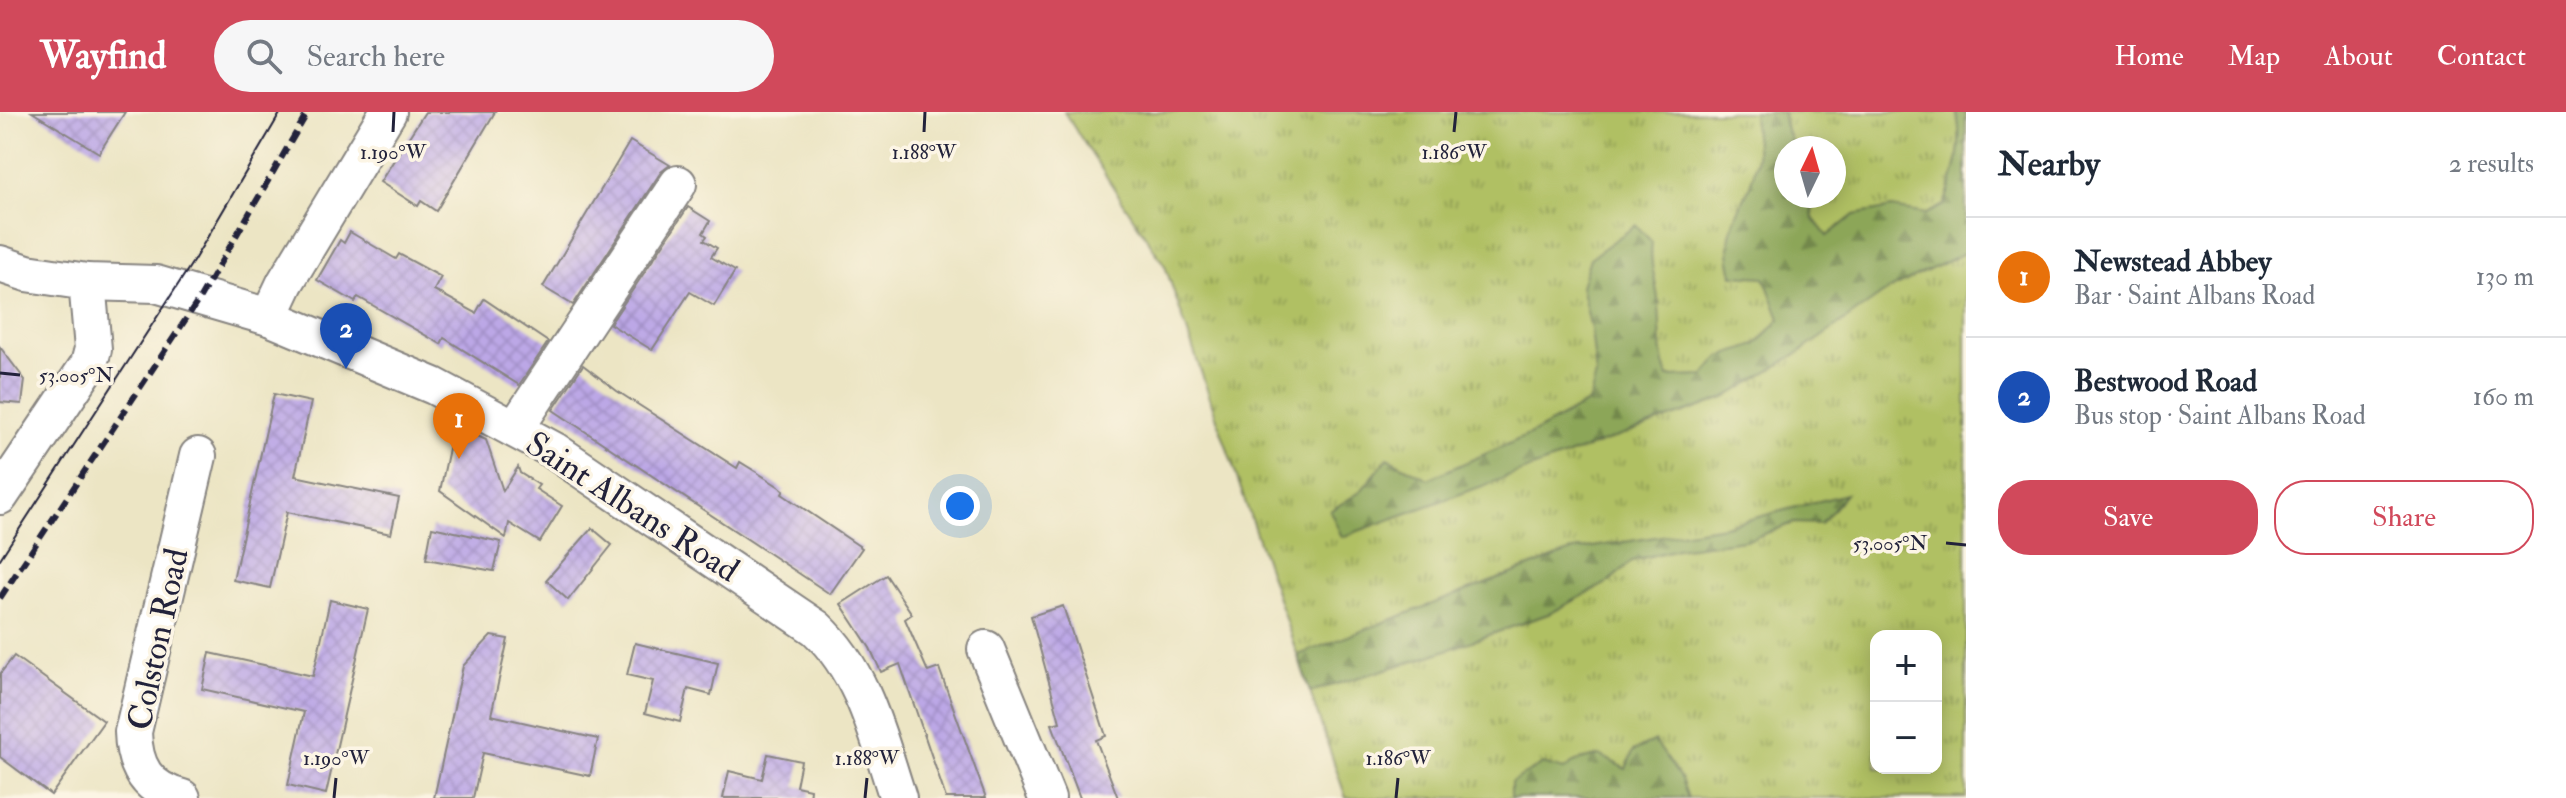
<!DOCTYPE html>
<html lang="en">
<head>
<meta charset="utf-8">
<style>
	body { margin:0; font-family:"IM FELL Double Pica",serif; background:#f6f6f7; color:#1f2937 }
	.controls { position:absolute; right:24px; bottom:24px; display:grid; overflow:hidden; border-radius:16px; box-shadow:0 4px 20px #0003 }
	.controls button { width:72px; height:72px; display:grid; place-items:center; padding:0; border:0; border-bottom:2px solid #e0e1e3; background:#fff; color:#1f2937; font:40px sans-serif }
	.compass { position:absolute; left:1774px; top:24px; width:72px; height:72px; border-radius:50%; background:#fff; box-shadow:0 4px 20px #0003; rotate:5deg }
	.you { position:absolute; left:960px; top:394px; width:28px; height:28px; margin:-20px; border:6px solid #fff; border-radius:50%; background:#1a73e8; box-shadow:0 0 0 12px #1a73e833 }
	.badge { display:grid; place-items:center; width:52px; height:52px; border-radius:50%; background:#d1495b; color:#fff; font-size:26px; font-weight:700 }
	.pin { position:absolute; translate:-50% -66px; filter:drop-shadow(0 2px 4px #0008) }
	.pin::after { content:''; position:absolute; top:42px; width:28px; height:24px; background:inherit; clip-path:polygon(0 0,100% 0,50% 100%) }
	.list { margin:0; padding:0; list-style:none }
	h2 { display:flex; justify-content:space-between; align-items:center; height:104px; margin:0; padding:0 32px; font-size:34px }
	h2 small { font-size:26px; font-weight:400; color:#747a83 }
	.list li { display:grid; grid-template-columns:52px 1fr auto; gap:24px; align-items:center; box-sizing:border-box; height:120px; padding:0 32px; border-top:2px solid #e0e1e3 }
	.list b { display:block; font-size:30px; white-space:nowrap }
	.list p { margin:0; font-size:26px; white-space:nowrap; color:#747a83 }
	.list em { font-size:26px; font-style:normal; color:#747a83 }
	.actions { display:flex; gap:16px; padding:24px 32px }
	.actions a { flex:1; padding:18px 0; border:2px solid #d1495b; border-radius:32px; text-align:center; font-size:28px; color:#d1495b }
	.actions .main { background:#d1495b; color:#fff }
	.icon { flex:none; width:44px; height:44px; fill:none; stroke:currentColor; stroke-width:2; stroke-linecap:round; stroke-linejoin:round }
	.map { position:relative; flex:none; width:1966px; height:686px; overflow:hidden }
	header { display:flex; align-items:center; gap:48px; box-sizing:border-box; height:112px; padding:0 40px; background:#d1495b; color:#fff }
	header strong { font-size:38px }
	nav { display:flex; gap:44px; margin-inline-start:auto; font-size:28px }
	.search { width:560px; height:72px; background:#f6f6f7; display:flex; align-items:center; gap:20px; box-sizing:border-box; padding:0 28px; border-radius:44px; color:#747a83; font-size:30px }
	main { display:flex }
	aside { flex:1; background:#fff }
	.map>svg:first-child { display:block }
	.grass { fill:url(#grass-tufts); stroke:#69714f; stroke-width:2; fill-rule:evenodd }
	.forest { fill:url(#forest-firs); stroke:#57644a; stroke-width:2 }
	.building { fill:url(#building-cross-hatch) }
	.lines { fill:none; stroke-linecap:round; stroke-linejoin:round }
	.minor-casing { stroke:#878480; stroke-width:40 }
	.minor { stroke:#fff; stroke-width:36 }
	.tram { stroke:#22223b; stroke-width:2 }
	.rail { stroke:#22223b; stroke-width:6; stroke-dasharray:12 6; stroke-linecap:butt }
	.ticks { fill:none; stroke:#22223b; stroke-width:3 }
	.labels { text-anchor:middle; stroke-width:7; stroke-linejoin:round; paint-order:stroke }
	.street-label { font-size:34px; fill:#22223b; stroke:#fcf5e5 }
	.ticks-label { font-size:20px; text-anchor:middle; fill:#22223b; stroke:#fcf5e5; stroke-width:7; stroke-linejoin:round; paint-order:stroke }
</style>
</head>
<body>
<header>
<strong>Wayfind</strong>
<div class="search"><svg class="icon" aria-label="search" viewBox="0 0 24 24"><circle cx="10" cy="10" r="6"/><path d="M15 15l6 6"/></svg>Search here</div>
<nav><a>Home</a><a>Map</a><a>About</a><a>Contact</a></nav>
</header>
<main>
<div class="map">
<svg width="1966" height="686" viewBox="0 0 1966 686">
	<defs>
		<pattern id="grass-tufts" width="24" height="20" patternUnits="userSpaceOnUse" patternTransform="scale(2)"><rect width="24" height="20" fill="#b0c063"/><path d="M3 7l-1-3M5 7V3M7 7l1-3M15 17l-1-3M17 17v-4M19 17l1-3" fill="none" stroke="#8f9c53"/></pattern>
		<pattern id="forest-firs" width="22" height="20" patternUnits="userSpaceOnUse" patternTransform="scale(2)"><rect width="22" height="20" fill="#8ca659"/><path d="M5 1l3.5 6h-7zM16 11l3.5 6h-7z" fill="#72874b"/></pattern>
		<pattern id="building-cross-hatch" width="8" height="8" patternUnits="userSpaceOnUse" patternTransform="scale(2)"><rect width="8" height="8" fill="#bca7e6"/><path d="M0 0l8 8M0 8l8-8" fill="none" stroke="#a18fc6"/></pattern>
	</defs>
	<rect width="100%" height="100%" fill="#fcf5e5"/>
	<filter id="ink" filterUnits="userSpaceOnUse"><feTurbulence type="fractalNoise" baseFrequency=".0125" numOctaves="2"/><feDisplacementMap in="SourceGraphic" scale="16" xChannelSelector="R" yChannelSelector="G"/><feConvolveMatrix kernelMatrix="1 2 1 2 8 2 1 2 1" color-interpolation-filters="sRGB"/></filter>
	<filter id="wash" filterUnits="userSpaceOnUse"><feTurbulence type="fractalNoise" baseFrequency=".006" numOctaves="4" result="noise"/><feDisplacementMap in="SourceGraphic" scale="32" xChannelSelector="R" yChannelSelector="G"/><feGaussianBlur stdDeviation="1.8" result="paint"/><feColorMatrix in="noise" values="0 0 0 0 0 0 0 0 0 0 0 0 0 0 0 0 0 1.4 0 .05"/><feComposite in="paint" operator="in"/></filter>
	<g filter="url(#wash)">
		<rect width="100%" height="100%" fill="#ece5c4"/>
		<!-- grass -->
		<path class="grass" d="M 1064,0 L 1966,0 L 1966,686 L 1346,686 L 1165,154 ZM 1786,36 L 1834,36 L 1834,84 L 1786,84 ZM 1876,524 L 1936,524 L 1936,656 L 1876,656 Z"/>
		<!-- forest -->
		<g class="forest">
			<path d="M 1753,0 L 1783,0 L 1784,12 L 1794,36 L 1786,36 L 1786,84 L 1810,84 L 1813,106 L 1827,124 L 1854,103 L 1892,96 L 1926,102 L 1944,93 C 1954,64 1965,31 1956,0 L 1966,0 L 1966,140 L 1888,178 L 1800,240 L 1725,286 L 1342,425 L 1330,399 L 1360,380 L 1388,346 L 1428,367 L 1531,322 L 1589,290 L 1596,263 L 1591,217 L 1581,174 L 1590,146 L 1636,113 L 1652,130 C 1649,154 1657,171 1659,194 C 1661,220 1659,241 1668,265 L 1704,264 L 1720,245 L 1756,233 L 1780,207 L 1764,165 L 1733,163 C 1718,107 1749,97 1756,50 C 1758,34 1753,16 1753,0 Z"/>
			<path d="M 1846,382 L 1821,412 L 1793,411 L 1751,427 L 1677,437 L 1632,449 L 1609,470 L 1551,501 L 1430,544 L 1310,580 L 1298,543 L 1574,438 L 1724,414 Z"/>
			<path d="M 1655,629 L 1681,667 L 1688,686 L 1511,686 L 1511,670 L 1543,652 L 1564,658 L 1576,649 L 1600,643 L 1626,657 L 1633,639 Z"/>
		</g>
		<g id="blocks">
			<!-- building -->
			<g class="building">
				<path d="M 32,0 L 125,0 L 99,41 Z"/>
				<path d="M 425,0 L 495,0 L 436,99 L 421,89 L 418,94 L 380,70 Z"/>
				<path d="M 630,29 L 670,53 L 661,60 L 573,193 L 543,175 Z"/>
				<path d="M 688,95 L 710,109 L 703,121 L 707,124 L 704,128 L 717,136 L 711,145 L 735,159 L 714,194 L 690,180 L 652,238 L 610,212 Z"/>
				<path d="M 350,120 L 396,147 L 399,142 L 441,165 L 434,178 L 476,201 L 484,187 L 548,230 L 519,273 L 444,226 L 441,232 L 358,185 L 355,190 L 317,168 L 340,128 L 344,131 Z"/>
				<path d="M 0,235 L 25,268 L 22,292 L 0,290 Z"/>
				<path d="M 583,253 L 617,279 L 737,356 L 740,350 L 758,361 L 784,378 L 782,382 L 862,436 L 830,482 L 553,298 Z"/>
				<path d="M 274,282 L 311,290 L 295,364 L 399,386 L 391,422 L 287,400 L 270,476 L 233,468 Z"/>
				<path d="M 454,313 L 486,328 L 503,379 L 518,355 L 520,361 L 539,373 L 536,377 L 562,394 L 540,430 L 509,411 L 506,426 L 440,379 Z"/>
				<path d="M 432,415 L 501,430 L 494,459 L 426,447 Z"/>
				<path d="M 592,416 L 612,433 L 568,488 L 546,468 Z"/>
				<path d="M 886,463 L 912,502 L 905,507 L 928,560 L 939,556 L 986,686 L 946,686 L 900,552 L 881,560 L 870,536 L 841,492 Z"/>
				<path d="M 330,488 L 368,497 L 326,682 L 288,673 L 304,600 L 202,577 L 210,541 L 313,564 Z"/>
				<path d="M 1063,494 L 1106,624 L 1096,628 L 1118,686 L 1080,686 L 1052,612 L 1060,610 L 1031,504 Z"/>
				<path d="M 491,524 L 508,527 L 491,603 L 598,627 L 590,664 L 483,641 L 473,686 L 434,686 L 463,554 Z"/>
				<path d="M 635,531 L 718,551 L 711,583 L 688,577 L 680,610 L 645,601 L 653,569 L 627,563 Z"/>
				<path d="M 14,544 L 104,609 L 51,683 L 0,645 L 0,562 Z"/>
				<path d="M 768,642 L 801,649 L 796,674 L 810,677 L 809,686 L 723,686 L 729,659 L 762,667 Z"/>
			</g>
		</g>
	</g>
	<g filter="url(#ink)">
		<use href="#blocks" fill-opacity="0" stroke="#878480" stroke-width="2"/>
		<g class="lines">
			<defs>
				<g id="minor">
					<path d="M 0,152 L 27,161 L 87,170 L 156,172 L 269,205 L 434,274 L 553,338 L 816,516 C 864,561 878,625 898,686"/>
					<path d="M 269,205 L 285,171 L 388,0"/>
					<path d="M 515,317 L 678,72"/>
					<path d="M 0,384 L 89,252 L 93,237 L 87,170"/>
					<path d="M 986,537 L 1047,686"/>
					<path d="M 182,686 C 146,677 134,654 133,620 L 198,344"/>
				</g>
			</defs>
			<!-- minor casing -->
			<use href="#minor" class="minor-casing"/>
			<!-- minor -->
			<use href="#minor" class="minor"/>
			<!-- tram -->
			<path class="tram" d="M 0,447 L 194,148 L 281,0"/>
			<!-- rail -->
			<path class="rail" d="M 0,486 L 200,186 L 308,0"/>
		</g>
	</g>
	<!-- ticks -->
	<path class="ticks" d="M 393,20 L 394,0M 924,20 L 925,0M 1454,20 L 1456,0M 0,261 L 20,263M 1946,431 L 1966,433M 334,686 L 336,666M 865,686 L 867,666M 1396,686 L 1398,666"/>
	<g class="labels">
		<!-- street labels -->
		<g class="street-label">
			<text transform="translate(633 394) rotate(33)" y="12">Saint Albans Road</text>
			<text transform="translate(157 527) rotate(-78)" y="12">Colston Road</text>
		</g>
	</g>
	<g class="ticks-label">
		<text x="393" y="47">1.190°W</text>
		<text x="924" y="47">1.188°W</text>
		<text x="1454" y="47">1.186°W</text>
		<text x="76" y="270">53.005°N</text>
		<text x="1890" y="438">53.005°N</text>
		<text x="336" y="653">1.190°W</text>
		<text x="867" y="653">1.188°W</text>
		<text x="1398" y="653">1.186°W</text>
	</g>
</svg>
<div class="controls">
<button>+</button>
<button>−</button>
</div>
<svg class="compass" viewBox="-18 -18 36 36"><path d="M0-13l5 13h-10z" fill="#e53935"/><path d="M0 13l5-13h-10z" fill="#747a83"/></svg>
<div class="you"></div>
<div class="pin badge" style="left:459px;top:347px;background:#e8710a">1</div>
<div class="pin badge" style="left:346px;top:257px;background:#1a4fb4">2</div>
</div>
<aside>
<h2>Nearby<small>2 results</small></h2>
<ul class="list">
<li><span class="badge" style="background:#e8710a">1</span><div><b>Newstead Abbey</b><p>Bar · Saint Albans Road</p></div><em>130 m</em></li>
<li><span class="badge" style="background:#1a4fb4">2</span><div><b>Bestwood Road</b><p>Bus stop · Saint Albans Road</p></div><em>160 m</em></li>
</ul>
<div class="actions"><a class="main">Save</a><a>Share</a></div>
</aside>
</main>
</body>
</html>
